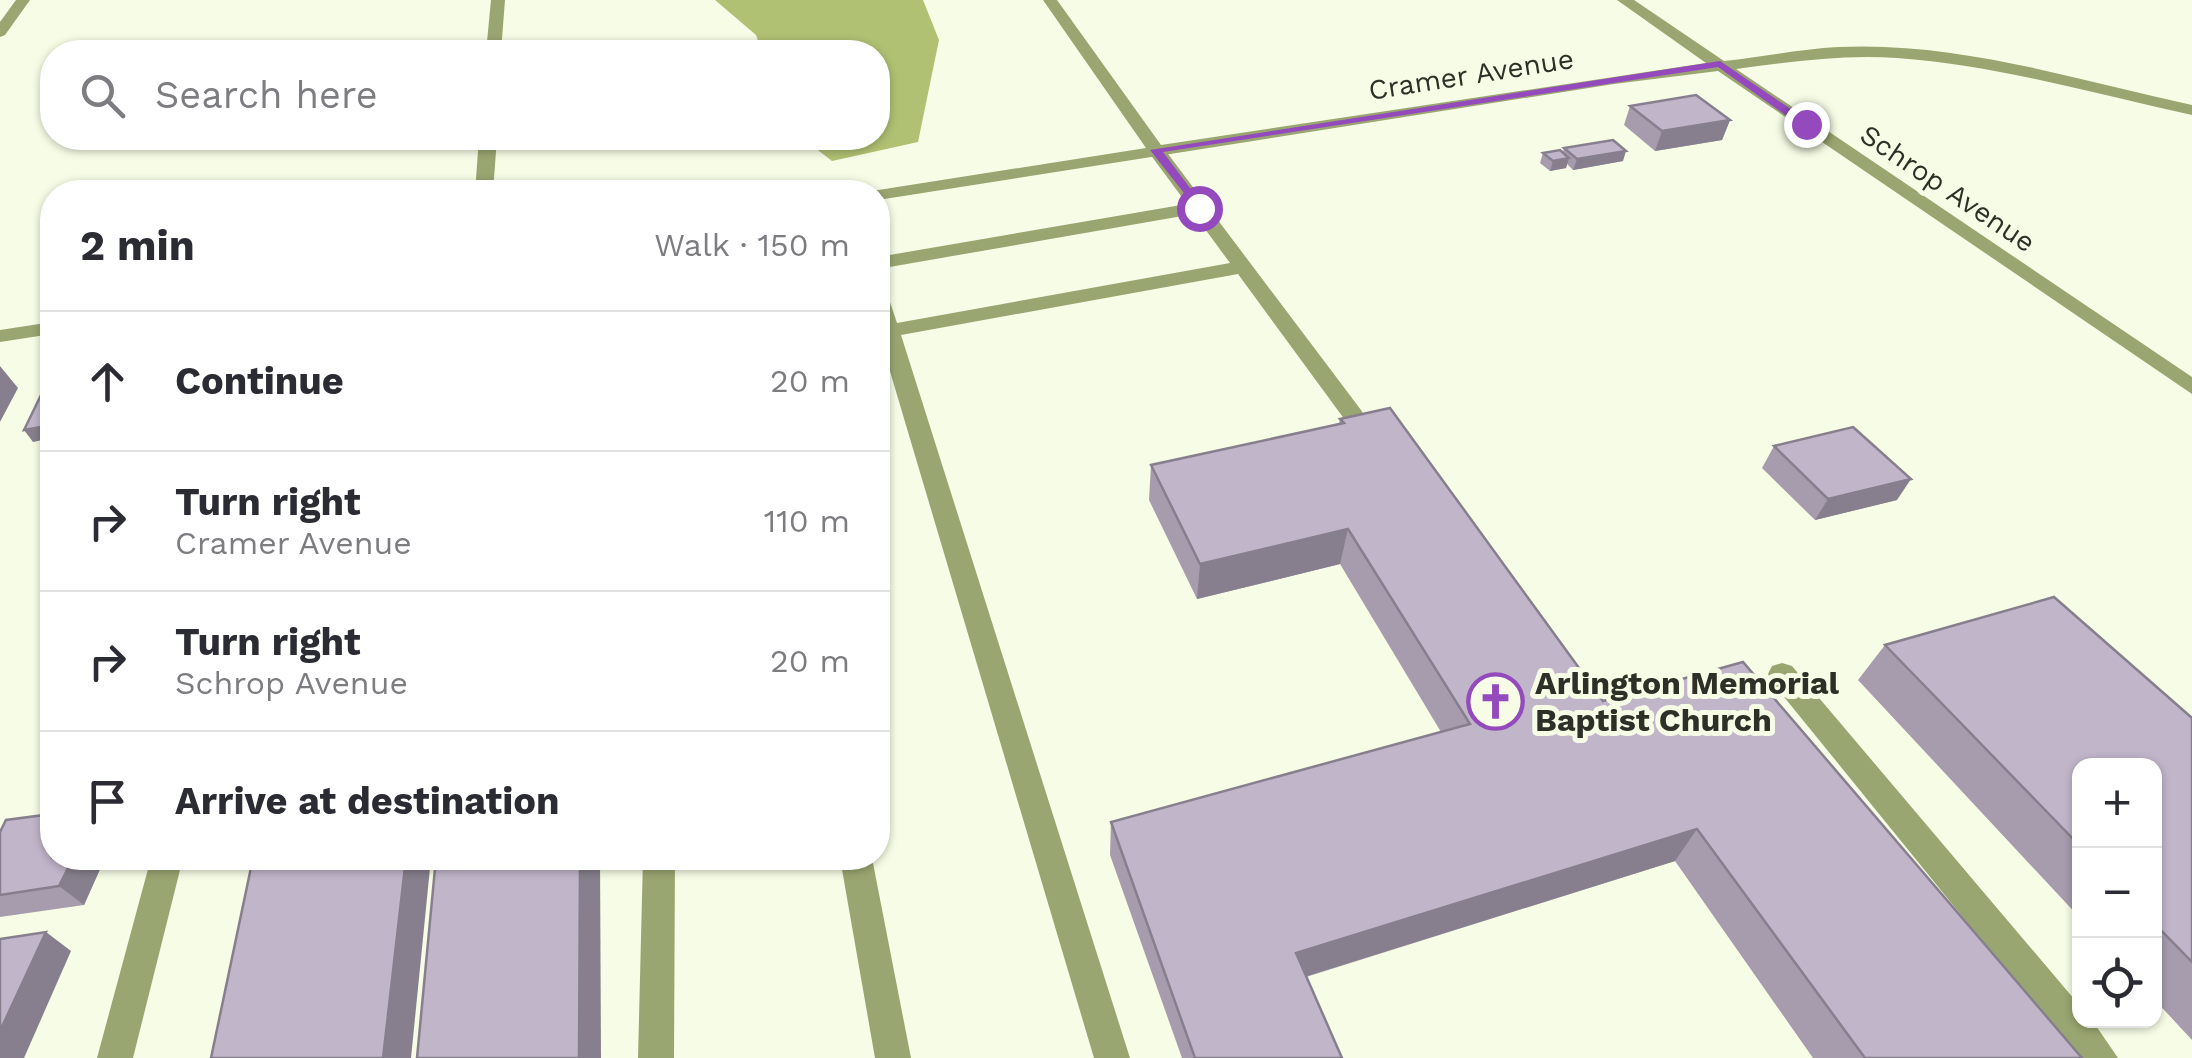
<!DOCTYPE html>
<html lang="en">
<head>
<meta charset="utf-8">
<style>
	body { margin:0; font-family:"Work Sans",sans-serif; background:#f2f2f3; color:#2b2b33 }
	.controls { position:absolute; right:30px; bottom:30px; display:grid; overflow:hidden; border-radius:20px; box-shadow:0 2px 8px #0004 }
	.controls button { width:90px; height:90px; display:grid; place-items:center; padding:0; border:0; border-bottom:2px solid #e1e1e2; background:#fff; color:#2b2b33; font:50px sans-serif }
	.stop { position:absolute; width:30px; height:30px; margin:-22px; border:8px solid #944abd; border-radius:50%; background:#fff }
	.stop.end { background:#944abd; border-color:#fff; box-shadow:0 2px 10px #0008 }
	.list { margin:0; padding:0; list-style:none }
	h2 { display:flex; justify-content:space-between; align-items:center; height:130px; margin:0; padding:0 40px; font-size:42px }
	h2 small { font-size:32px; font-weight:400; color:#7c7c81 }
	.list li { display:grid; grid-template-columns:65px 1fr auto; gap:30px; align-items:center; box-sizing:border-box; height:140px; padding:0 40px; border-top:2px solid #e1e1e2 }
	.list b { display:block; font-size:38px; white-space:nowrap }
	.list p { margin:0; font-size:32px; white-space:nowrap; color:#7c7c81 }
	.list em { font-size:32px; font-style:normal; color:#7c7c81 }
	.icon { flex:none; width:55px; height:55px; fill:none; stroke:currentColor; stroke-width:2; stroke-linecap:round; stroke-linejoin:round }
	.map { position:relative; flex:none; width:2192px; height:1058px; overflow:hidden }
	.search { position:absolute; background:#fff; box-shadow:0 2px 8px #0004; left:40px; top:40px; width:850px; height:110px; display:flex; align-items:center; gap:25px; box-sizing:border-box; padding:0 35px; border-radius:40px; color:#7c7c81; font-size:38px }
	.panel { position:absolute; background:#fff; box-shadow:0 2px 8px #0004; left:40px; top:180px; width:850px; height:690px; border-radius:40px }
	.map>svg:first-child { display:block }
	.forest { fill:#b0c173 }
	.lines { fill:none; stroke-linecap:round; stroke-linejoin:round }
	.lane { fill:#9aa671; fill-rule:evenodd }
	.street { fill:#9aa671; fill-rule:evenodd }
	.wall { fill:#a69cae }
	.shaded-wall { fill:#877f8d }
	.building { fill:#c1b5ca; stroke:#877f8d; stroke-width:2.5 }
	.route { fill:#944abd }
	.labels { text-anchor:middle; stroke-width:10; stroke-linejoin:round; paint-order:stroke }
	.far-street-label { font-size:28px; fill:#2e3027; stroke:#f6fce5 }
	.poi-label { font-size:32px; font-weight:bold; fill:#2e3027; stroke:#f6fce5; text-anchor:start }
</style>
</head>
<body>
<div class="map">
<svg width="2192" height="1058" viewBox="0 0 2192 1058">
	<rect width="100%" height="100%" fill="#f6fce5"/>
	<!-- forest -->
	<path class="forest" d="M 715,0 L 923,0 L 939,40 L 918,142 L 832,161 L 802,138 L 878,138 L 878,52 L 762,52 L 756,35 Z"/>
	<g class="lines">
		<!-- lane -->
		<g class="lane">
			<path d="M 1156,145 L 1162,146 L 1361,410 L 1364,415 L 1361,420 L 1345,420 L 1238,274 L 901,335 L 1130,1058 L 1094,1058 L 878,331 L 878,290 L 888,296 L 897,323 L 1230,263 L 1194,214 L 878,269 L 878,257 L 1187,204 L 1147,150 Z"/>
			<path d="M 1782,663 L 1792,666 L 2080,1006 L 2080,1020 L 2092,1020 L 2118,1058 L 2077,1058 L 1772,682 L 1768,674 L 1772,666 Z"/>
			<path d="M 151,858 L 183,858 L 133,1058 L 97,1058 Z"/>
			<path d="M 643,858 L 675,858 L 674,1058 L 638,1058 Z"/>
			<path d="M 840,858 L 872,858 L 911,1058 L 875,1058 Z"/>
		</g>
		<!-- street -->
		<g class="street">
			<path d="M 16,0 L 30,0 L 5,35 L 0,37 L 0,22 Z"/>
			<path d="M 491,0 L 505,0 L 501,52 L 486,52 Z"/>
			<path d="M 1043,0 L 1057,0 L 1161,145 L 1706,63 L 1617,0 L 1634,0 L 1724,61 C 1762,57 1800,49 1838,47 C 1957,41 2077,80 2192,105 L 2192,115 C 2095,94 1997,65 1897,58 C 1843,54 1790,62 1736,69 L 2192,377 L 2192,394 L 1718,71 L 1614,84 L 878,200 L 878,192 L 872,191 L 1146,148 Z"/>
			<path d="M 479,138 L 497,138 L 493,192 L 475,192 Z"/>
			<path d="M 52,322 L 52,334 L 0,342 L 0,330 Z"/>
		</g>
	</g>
	<!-- wall -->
	<g class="wall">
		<path d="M 1630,106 L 1730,120 L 1722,140 L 1655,151 L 1624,125 Z"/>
		<path d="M 1564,148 L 1623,161 L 1573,170 L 1567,164 L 1566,168 L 1550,171 L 1540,163 L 1543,153 L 1563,152 Z"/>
		<path d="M 1340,419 L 1603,701 L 2082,1058 L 1813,1058 L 1675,861 L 1306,977 L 1342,1058 L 1182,1058 L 1110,855 L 1111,822 L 1441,732 L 1340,564 L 1197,599 L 1149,500 L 1151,465 L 1339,424 Z"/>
		<path d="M 1774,446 L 1897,500 L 1815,520 L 1762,468 Z"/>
		<path d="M 1885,645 L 2192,718 L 2192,1040 L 2154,999 L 2154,766 L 2080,766 L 2080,918 L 1858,680 Z"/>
		<path d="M 0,832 L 52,858 L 105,858 L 84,905 L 0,917 Z"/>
	</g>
	<!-- shaded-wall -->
	<g class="shaded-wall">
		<path d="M 1730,120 L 1722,140 L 1655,151 L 1662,131 Z"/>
		<path d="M 1626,151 L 1623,161 L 1573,170 L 1577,159 Z"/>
		<path d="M 1569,158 L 1566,168 L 1550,171 L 1553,161 Z"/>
		<path d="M 0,366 L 18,388 L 0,422 Z"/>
		<path d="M 52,425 L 52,438 L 33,442 L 24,430 Z"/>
		<path d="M 1911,479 L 1897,500 L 1815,520 L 1828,499 Z"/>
		<path d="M 1348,529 L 1340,564 L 1197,599 L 1200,564 Z"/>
		<path d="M 1697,829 L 1675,861 L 1288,982 L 1296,953 Z"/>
		<path d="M 73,858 L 105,858 L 84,905 L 59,886 Z"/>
		<path d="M 406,858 L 431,858 L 411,1058 L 383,1058 Z"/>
		<path d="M 580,858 L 600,858 L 601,1058 L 579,1058 Z"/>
		<path d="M 46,932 L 71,951 L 24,1058 L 0,1058 L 0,1031 Z"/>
	</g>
	<!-- building -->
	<g class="building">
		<path d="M 1696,95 L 1730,120 L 1662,131 L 1630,106 Z"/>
		<path d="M 1613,140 L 1626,151 L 1577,159 L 1564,148 Z"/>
		<path d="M 1560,150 L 1569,158 L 1553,161 L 1543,153 Z"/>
		<path d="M 52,391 L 52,425 L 24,430 L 42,393 Z"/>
		<path d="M 1390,408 L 1603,701 L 1743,662 L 2082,1058 L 1865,1058 L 1697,829 L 1296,953 L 1342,1058 L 1195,1058 L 1111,822 L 1470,724 L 1348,529 L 1200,564 L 1151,465 L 1344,423 L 1340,419 Z"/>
		<path d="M 1853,427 L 1911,479 L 1828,499 L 1774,446 Z"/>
		<path d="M 2054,597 L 2192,718 L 2192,962 L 2154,923 L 2154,766 L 2080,766 L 2080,846 L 1885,645 Z"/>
		<path d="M 52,814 L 52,858 L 73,858 L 59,886 L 0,895 L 0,832 L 6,820 Z"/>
		<path d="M 253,858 L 406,858 L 383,1058 L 211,1058 Z"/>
		<path d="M 436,858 L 580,858 L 579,1058 L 417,1058 Z"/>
		<path d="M 46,932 L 0,1031 L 0,939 Z"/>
	</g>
	<!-- route -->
	<path class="route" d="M 1720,61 L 1810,122 L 1810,127 L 1802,127 L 1718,67 L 1163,152 L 1205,208 L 1199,212 L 1150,150 Z"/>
	<!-- icons -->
	<defs>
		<symbol id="church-ring" viewBox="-11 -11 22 22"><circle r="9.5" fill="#f6fce5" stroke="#944abd" stroke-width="1.5"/><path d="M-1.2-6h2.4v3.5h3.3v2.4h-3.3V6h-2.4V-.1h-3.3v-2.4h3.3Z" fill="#944abd"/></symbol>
	</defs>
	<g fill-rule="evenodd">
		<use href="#church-ring" x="1464" y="670" width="63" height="63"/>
	</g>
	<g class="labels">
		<!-- far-street labels -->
		<g class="far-street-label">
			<text transform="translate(1471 74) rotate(-9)" y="10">Cramer Avenue</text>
			<text transform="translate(1948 188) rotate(34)" y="10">Schrop Avenue</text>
		</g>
		<!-- poi labels -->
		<g class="poi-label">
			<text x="1535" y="694">Arlington Memorial<tspan x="1535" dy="37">Baptist Church</tspan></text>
		</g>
	</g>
</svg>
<div class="controls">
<button>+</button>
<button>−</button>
<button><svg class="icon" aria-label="locate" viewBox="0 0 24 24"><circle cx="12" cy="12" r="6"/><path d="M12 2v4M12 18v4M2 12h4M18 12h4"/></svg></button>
</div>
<div class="stop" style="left:1199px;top:208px"></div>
<div class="stop end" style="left:1806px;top:124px"></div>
<div class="search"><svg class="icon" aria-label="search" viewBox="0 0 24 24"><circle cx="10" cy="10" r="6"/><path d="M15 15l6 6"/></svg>Search here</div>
<section class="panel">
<h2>2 min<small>Walk · 150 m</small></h2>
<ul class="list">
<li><svg class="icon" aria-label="ahead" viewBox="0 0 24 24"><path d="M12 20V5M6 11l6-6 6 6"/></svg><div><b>Continue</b></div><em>20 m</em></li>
<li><svg class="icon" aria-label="right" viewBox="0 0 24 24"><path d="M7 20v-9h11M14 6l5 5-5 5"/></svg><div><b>Turn right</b><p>Cramer Avenue</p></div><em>110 m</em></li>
<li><svg class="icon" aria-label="right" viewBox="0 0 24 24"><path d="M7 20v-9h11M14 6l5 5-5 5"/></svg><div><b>Turn right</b><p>Schrop Avenue</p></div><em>20 m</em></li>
<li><svg class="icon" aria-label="arrive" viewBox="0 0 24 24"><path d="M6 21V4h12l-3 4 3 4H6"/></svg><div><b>Arrive at destination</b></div></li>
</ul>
</section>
</div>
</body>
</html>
